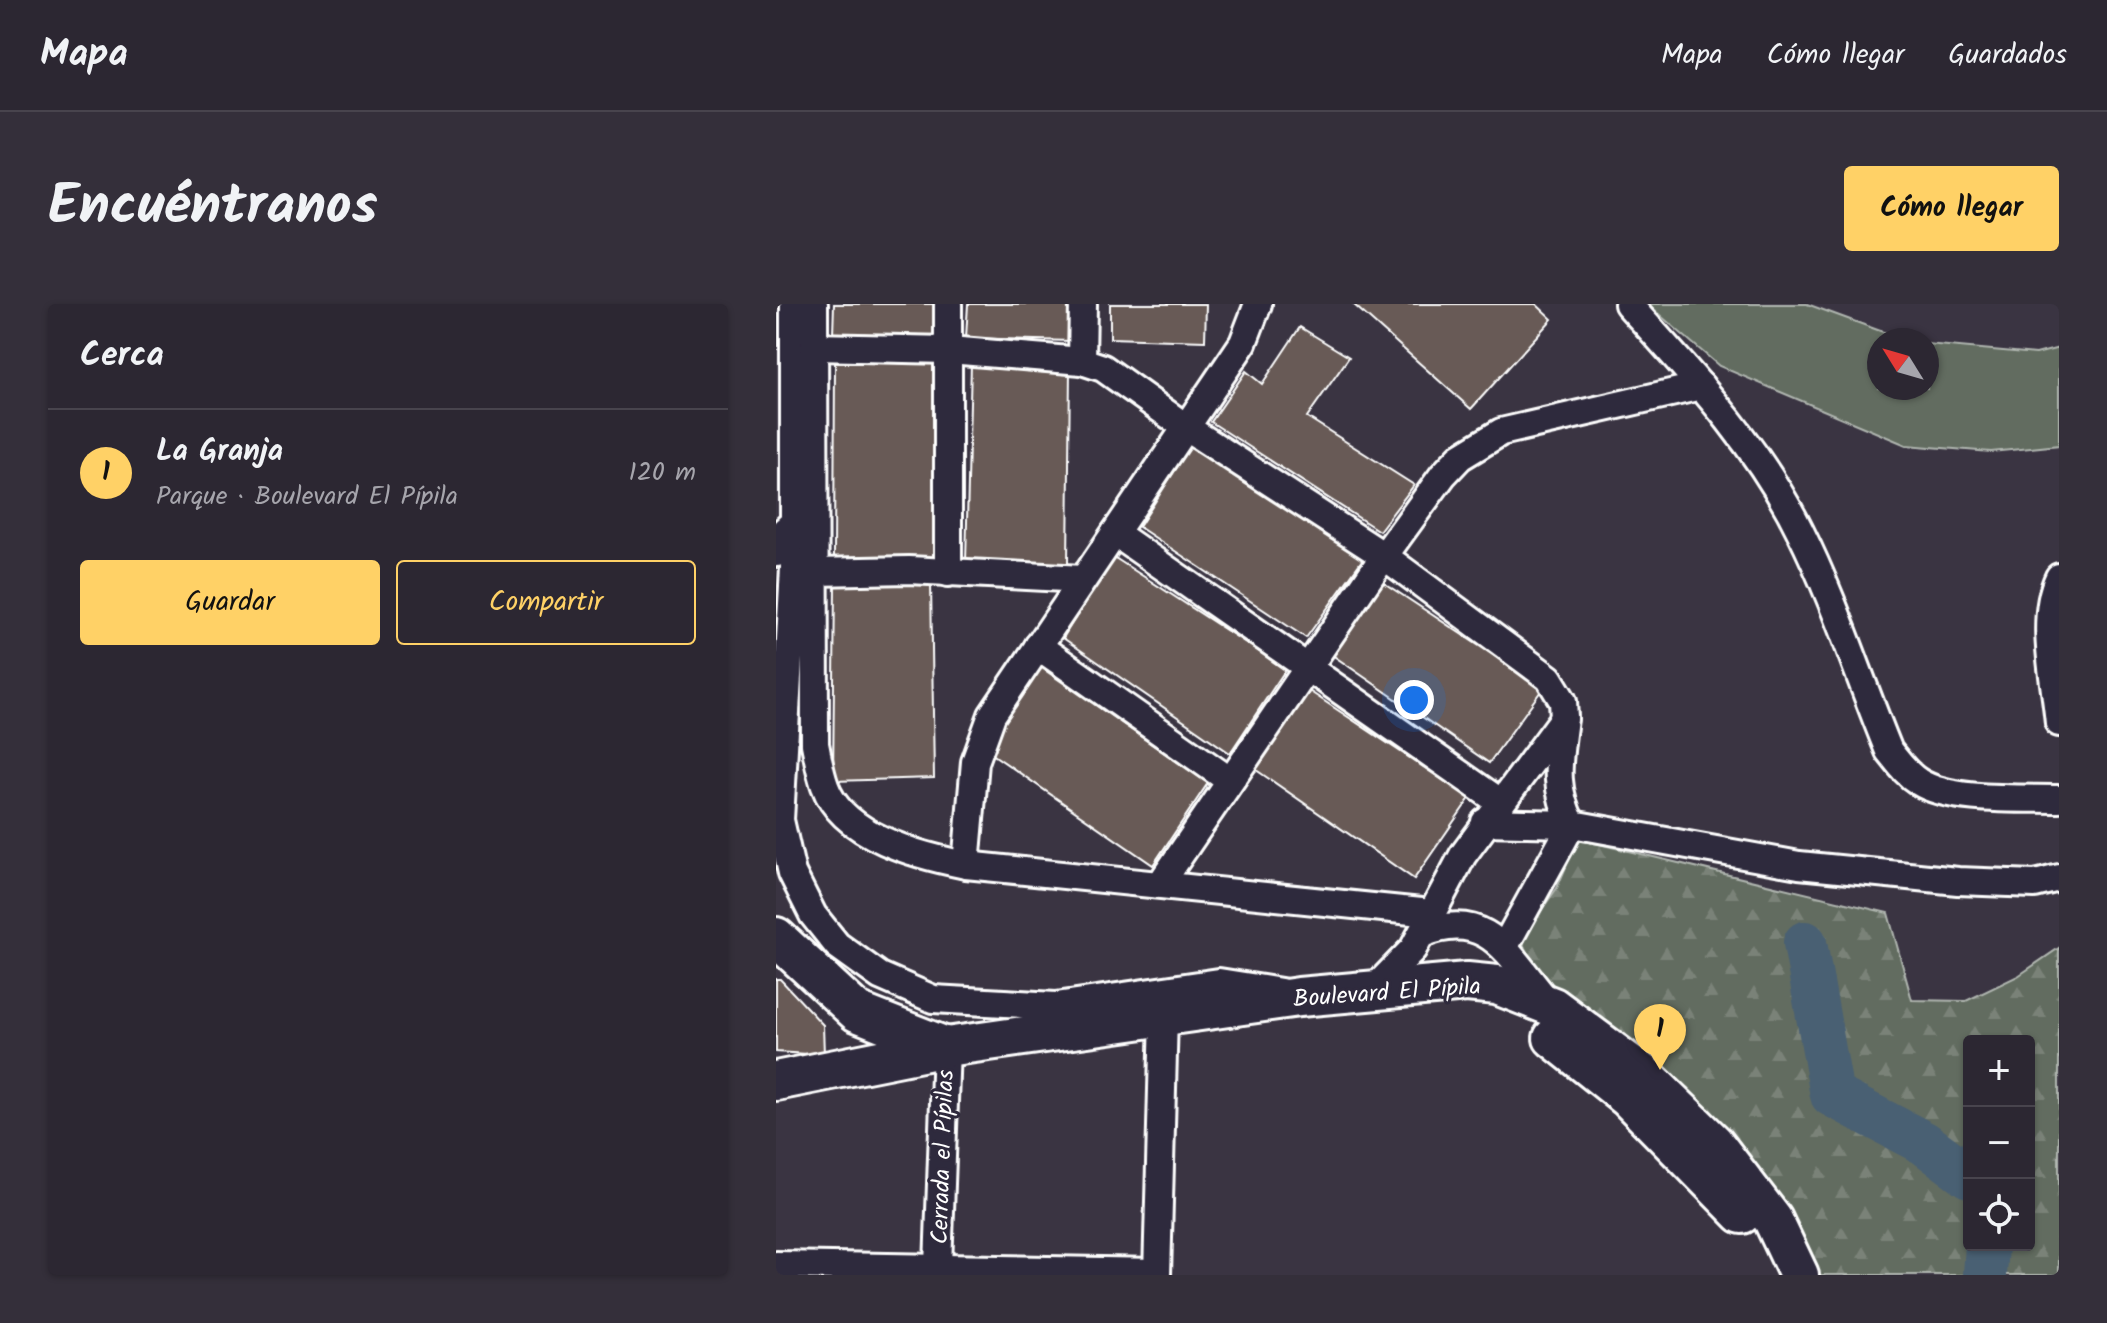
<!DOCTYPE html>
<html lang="es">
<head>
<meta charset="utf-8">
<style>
	body { margin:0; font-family:Kalam,sans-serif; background:#342f3a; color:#f1f3f6 }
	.controls { position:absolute; right:24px; bottom:24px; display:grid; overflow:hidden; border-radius:8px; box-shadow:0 2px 6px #0004 }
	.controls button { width:72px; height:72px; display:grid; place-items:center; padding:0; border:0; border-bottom:2px solid #48444d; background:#2c2732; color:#f1f3f6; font:40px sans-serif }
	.compass { position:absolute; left:1091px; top:24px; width:72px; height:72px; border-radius:50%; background:#2c2732; box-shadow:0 2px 6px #0004; rotate:307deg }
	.you { position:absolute; left:638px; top:396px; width:28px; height:28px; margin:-20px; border:6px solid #fff; border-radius:50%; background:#1a73e8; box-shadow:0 0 0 12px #1a73e833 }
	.badge { display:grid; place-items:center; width:52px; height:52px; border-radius:50%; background:#ffd166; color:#111; font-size:26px; font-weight:700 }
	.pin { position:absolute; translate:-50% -66px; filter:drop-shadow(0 2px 4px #0008) }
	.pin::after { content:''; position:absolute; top:42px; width:28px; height:24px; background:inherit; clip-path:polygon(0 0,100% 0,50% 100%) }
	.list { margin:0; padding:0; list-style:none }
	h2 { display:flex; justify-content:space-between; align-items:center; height:104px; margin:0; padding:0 32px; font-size:34px }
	h2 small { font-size:26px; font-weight:400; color:#a6a5ac }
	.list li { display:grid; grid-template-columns:52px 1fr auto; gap:24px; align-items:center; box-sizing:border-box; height:128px; padding:0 32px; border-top:2px solid #48444d }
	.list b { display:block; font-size:30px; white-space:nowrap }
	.list p { margin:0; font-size:26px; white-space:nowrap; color:#a6a5ac }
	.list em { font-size:26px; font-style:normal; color:#a6a5ac }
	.actions { display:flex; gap:16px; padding:24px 32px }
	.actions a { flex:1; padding:18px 0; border:2px solid #ffd166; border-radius:8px; text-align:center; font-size:28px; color:#ffd166 }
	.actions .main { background:#ffd166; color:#111 }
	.icon { flex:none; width:44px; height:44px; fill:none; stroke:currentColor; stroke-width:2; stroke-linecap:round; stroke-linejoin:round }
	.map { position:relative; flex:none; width:1283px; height:971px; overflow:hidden; border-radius:8px }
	header { display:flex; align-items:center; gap:48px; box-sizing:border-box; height:112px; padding:0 40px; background:#2c2732; border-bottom:2px solid #48444d }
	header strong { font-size:38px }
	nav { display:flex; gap:44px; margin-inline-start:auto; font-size:28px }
	.intro { display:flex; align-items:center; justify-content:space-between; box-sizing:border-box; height:192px; padding:0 48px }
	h1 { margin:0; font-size:56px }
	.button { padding:20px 36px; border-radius:8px; background:#ffd166; color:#111; font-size:28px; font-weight:700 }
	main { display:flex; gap:48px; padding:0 48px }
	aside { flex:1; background:#2c2732; border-radius:8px; box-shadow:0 2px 6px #0004 }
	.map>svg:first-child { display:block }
	.forest { fill:url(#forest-firs); stroke:#b0b6b0; stroke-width:2; fill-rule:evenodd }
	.pitch { fill:#626c60; stroke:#b0b6b0; stroke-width:2 }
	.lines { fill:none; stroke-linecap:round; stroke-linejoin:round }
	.river { stroke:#496073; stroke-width:44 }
	.building { fill:#675a56; stroke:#fff; stroke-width:2 }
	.street-casing { stroke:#fff; stroke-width:32 }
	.secondary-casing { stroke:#fff; stroke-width:44 }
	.street { stroke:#2f2a3d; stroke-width:26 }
	.secondary { stroke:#2f2a3d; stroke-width:38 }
	.labels { text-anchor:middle; stroke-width:6; stroke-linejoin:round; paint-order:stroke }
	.street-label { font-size:24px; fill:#fff; stroke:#2f2a3d }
</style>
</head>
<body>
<header>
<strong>Mapa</strong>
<nav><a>Mapa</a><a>Cómo llegar</a><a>Guardados</a></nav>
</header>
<div class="intro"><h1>Encuéntranos</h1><a class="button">Cómo llegar</a></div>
<main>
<aside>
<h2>Cerca<small></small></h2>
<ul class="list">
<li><span class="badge">1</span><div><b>La Granja</b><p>Parque · Boulevard El Pípila</p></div><em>120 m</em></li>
</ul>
<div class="actions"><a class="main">Guardar</a><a>Compartir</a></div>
</aside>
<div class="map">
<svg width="1283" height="971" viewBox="0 0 1283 971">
	<defs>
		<pattern id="forest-firs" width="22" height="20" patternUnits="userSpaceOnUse" patternTransform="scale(2)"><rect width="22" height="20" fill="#626c60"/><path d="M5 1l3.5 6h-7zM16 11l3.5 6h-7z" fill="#7a8278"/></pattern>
	</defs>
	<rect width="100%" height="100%" fill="#3a3442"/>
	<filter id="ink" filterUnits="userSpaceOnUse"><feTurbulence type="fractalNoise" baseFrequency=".0125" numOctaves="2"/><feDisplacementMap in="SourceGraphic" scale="16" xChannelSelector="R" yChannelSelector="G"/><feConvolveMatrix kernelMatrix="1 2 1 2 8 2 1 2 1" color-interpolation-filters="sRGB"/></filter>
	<g filter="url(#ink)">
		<!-- forest -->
		<path class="forest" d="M 802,535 L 1112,609 L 1136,696 L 1190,697 L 1242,672 L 1283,644 L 1283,971 L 1028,971 L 763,676 L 745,635 L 781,584 ZM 1193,737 L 1253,737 L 1253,941 L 1193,941 Z"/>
		<!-- pitch -->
		<path class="pitch" d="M 871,0 L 1031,0 L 1129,36 L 1103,36 L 1103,84 L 1151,84 L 1151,40 L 1260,50 L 1283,44 L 1283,141 L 1215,148 L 1130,141 L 943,62 Z"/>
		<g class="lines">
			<!-- river -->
			<g class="river">
				<path d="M 1029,639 L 1056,791 L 1148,839 L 1193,872"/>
				<path d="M 1209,971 L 1211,941"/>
			</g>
		</g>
		<!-- building -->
		<g class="building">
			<path d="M 58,0 L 158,0 L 158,36 L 57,31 Z"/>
			<path d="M 192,0 L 296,0 L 296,37 L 190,34 Z"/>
			<path d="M 334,0 L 430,0 L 429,37 L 334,34 Z"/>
			<path d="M 577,0 L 760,0 L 776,15 L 695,105 Z"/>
			<path d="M 524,23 L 573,53 L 531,113 L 638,181 L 603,227 L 435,118 L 470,67 L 486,80 Z"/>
			<path d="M 59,59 L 159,59 L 159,256 L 58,254 Z"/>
			<path d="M 195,59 L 294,63 L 292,260 L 190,258 Z"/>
			<path d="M 417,138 L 591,249 L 530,334 L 363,223 Z"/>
			<path d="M 336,252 L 510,365 L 454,449 L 287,334 Z"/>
			<path d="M 599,273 L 767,384 L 713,459 L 549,346 Z"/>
			<path d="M 155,278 L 158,474 L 57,477 L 59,280 Z"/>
			<path d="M 260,360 L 432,479 L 377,561 L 209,445 Z"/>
			<path d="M 527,383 L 694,494 L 638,575 L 473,461 Z"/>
			<path d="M 0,675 L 4,675 L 47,721 L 48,751 L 0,748 Z"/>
		</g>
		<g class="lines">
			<defs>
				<g id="street">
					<path d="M 18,0 L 18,264 L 4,516 L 16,569 L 37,611 L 61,641 L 104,672 L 157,695 L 280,702 L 443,678 L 505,688"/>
					<path d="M 38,0 L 39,440 C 42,454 44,469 49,482 C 67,533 144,552 190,561 L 655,609"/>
					<path d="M 172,0 L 172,269"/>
					<path d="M 852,0 C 915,70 982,141 1024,227 C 1059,297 1083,374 1113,447 C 1122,458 1130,470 1143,478 C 1174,498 1246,494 1283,495"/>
					<path d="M 38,43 L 173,46 L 306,57 L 327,64 L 411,124 L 608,252 L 773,374 L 787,397 L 788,414 L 687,551 L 637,645 L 598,685 L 599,690"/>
					<path d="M 306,57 L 307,0"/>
					<path d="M 339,229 L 724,498"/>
					<path d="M 39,268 L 133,266 L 307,275"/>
					<path d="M 1283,273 C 1263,315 1279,374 1283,419"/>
					<path d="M 262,342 L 453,476"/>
					<path d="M 709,518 L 796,520 L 1023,561 L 1182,577 L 1259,580 L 1283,574"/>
					<path d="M 190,561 L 199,458 L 216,411 L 467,39 L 482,0"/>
					<path d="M 385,579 L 608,252 L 667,171 L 684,153 L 725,128 L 925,82"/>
					<path d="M 646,630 C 714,602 734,655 772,698"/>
					<path d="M 729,642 L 796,520 C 776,481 783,456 788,414"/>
					<path d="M 0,961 L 381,968"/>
					<path d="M 162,962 L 170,743"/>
					<path d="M 381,971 L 388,711"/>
				</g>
				<g id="secondary">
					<path d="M 0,243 L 18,226"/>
					<path d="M 0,633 L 81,708 L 170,743"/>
					<path d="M 777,734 L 852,794 L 966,910"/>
					<path d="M 0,777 L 170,743 L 523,693 L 691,678 L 721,681 L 777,703 L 867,770 L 938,839 L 997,916 L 1023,971"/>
				</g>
			</defs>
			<!-- street casing -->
			<use href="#street" class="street-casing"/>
			<!-- secondary casing -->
			<use href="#secondary" class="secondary-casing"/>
			<!-- street -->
			<use href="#street" class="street"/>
			<!-- secondary -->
			<use href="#secondary" class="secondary"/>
		</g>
	</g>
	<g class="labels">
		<!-- street labels -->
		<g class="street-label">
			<text transform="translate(611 688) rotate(-4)" y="8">Boulevard El Pípila</text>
			<text transform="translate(166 853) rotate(-88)" y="8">Cerrada el Pípilas</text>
		</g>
	</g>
</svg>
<div class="controls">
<button>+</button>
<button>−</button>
<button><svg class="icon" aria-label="locate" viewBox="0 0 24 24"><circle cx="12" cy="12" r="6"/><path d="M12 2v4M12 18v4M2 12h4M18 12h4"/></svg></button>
</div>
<svg class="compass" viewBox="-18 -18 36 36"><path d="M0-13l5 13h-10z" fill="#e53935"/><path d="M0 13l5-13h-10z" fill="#a6a5ac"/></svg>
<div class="you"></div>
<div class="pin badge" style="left:884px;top:766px">1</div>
</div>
</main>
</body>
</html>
